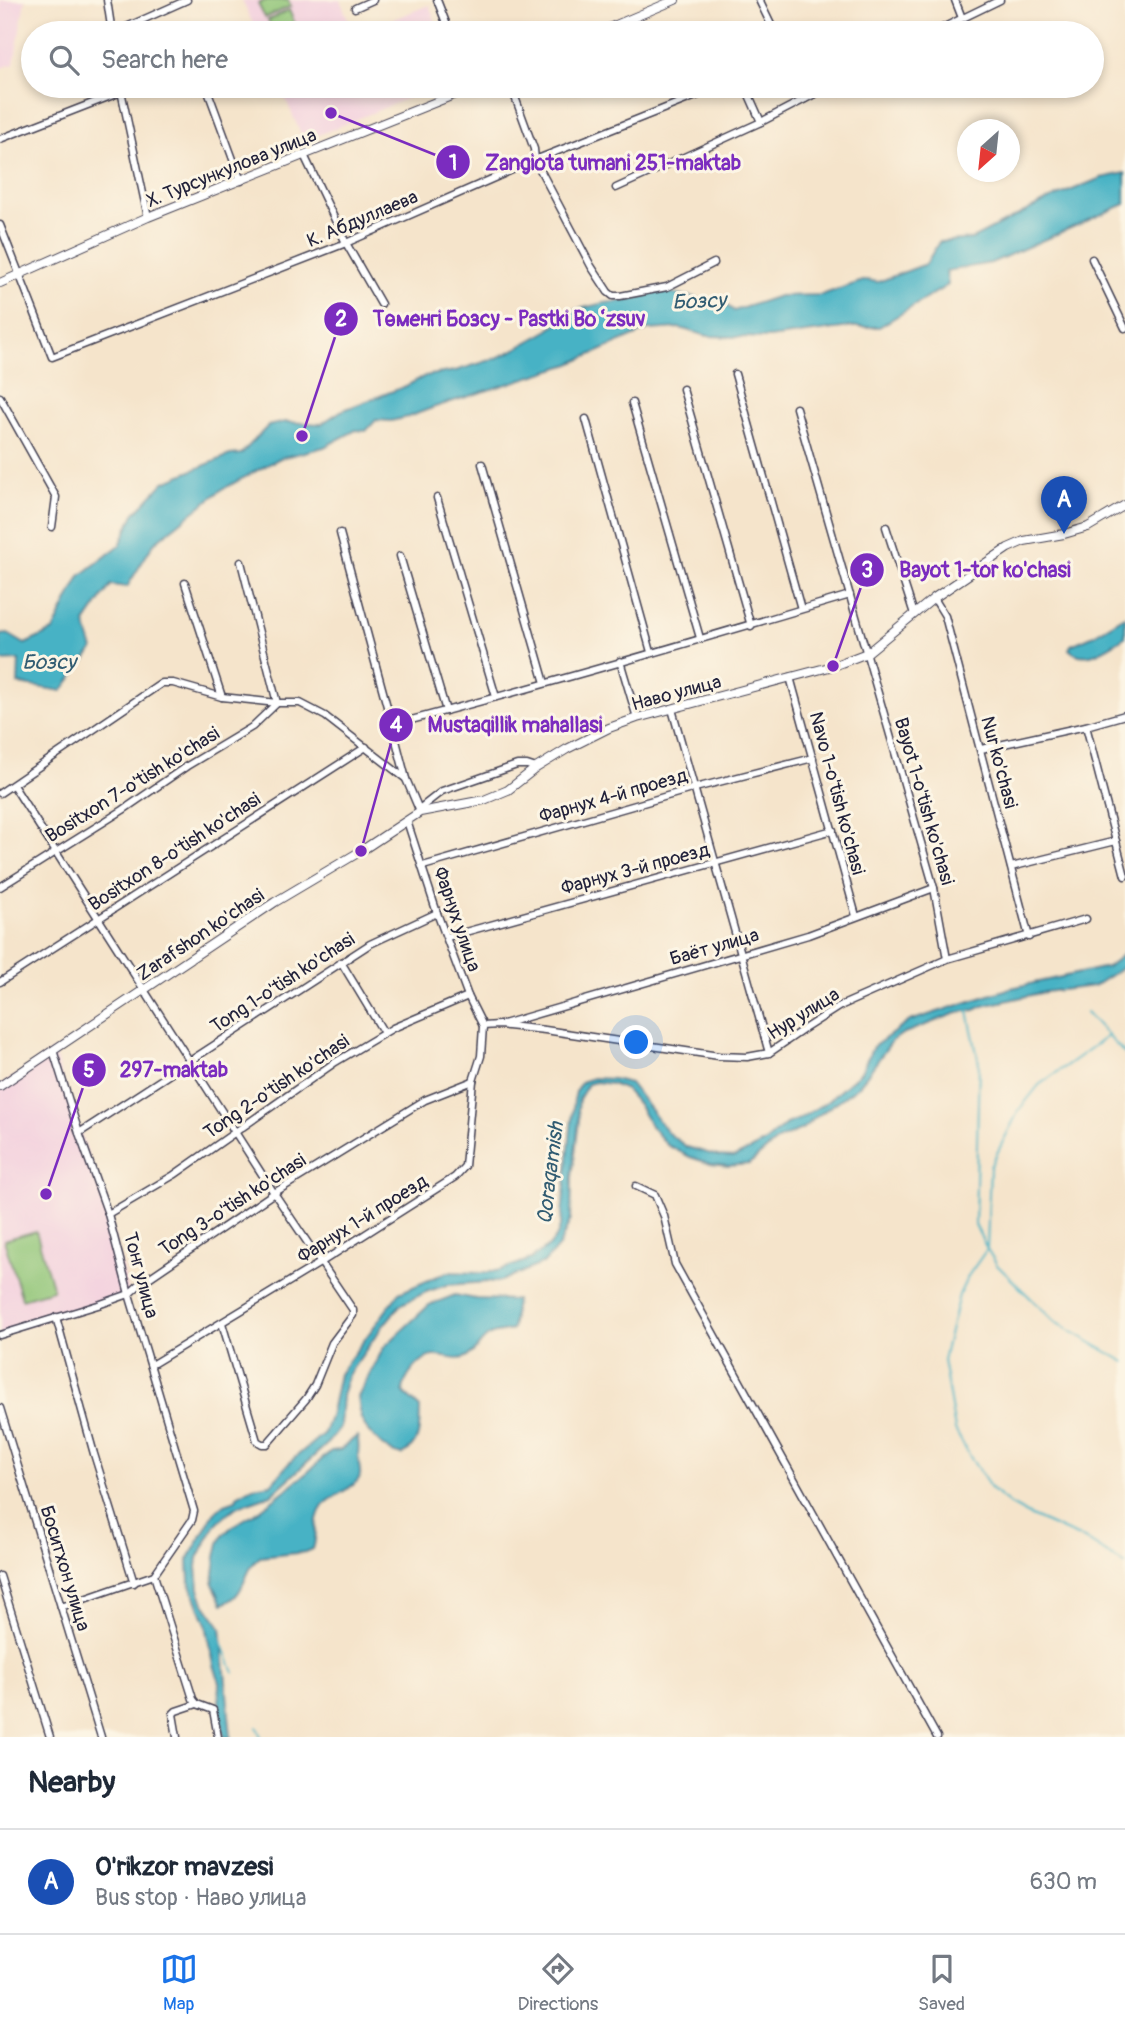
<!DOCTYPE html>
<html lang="en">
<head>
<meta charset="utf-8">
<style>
	body { margin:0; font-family:Pangolin,sans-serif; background:#f2f2f3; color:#1f2937 }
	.compass { position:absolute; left:957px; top:119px; width:63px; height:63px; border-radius:50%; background:#fff; box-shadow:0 4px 10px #0003; rotate:207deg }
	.you { position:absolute; left:637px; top:1043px; width:24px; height:24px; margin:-18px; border:5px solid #fff; border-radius:50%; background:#1a73e8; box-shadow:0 0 0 10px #1a73e833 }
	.badge { display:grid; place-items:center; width:46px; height:46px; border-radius:50%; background:#1a73e8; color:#fff; font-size:23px; font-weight:700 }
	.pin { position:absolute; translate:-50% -58px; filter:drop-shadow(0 2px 4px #0008) }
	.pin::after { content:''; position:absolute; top:37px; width:24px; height:21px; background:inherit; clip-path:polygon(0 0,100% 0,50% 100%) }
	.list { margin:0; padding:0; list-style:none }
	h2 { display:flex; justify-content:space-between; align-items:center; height:91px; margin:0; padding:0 28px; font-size:30px }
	h2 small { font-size:23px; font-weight:400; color:#747a83 }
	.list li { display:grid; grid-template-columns:46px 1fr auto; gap:21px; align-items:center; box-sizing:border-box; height:105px; padding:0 28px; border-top:2px solid #e0e1e3 }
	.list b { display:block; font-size:26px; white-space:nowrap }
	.list p { margin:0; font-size:23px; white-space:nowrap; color:#747a83 }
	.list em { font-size:23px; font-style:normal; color:#747a83 }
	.icon { flex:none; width:38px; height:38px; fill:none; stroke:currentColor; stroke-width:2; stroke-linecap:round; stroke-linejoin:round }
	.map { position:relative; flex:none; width:1125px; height:1737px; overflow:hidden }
	.search { position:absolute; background:#fff; box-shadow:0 4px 10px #0003; left:21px; right:21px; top:21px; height:77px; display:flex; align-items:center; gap:18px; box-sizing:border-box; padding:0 24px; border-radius:38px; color:#747a83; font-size:26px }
	.sheet { height:196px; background:#fff }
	nav { display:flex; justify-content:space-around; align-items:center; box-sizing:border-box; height:98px; border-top:2px solid #e0e1e3; background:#fff; font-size:19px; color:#747a83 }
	nav a { display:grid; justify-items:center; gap:4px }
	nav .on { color:#1a73e8 }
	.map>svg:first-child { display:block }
	.built { fill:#f3cfde }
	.green { fill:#90c577; stroke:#597459; stroke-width:2 }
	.water { fill:#47b2c5; stroke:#346a80; stroke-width:2 }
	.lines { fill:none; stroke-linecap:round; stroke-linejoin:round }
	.stream { stroke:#47b2c5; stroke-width:2 }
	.minor-casing { stroke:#423f51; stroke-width:9 }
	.tertiary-casing { stroke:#423f51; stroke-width:10 }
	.minor { stroke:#fff; stroke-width:6 }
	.tertiary { stroke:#fff; stroke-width:8 }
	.labels { text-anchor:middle; stroke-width:6; stroke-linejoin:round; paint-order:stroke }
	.street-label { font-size:19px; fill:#22223b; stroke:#fcf5e5 }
	.water-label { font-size:21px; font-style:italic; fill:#315c72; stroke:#fcf5e5 }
	.leader { fill:none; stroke:#7b2cbf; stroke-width:2.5 }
	.callout-dot { fill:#7b2cbf; stroke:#fcf5e5; stroke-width:2.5 }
	.mark-label { font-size:21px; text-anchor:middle; font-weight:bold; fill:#fff }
	.callout-label { font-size:21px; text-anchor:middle; font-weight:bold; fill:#7b2cbf; stroke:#fcf5e5; stroke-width:6; stroke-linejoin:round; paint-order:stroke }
</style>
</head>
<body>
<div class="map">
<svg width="1125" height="1737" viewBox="0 0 1125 1737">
	<rect width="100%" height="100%" fill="#fcf5e5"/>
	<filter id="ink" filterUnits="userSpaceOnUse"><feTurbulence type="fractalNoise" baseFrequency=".0143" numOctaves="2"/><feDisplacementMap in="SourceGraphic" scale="14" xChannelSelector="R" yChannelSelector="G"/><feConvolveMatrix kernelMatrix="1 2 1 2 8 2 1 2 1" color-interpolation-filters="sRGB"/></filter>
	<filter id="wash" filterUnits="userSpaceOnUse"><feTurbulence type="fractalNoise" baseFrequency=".00686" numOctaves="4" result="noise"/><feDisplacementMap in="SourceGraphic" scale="28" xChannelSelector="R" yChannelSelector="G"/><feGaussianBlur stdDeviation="1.57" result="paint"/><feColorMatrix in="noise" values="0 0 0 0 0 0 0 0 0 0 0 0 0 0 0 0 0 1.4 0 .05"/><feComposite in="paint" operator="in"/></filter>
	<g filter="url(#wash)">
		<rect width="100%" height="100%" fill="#f5e4cb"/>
		<!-- built -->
		<g class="built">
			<path d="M 0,0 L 25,0 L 14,64 L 0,68 Z"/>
			<path d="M 242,0 L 340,0 L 354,33 L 257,33 Z"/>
			<path d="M 429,5 L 440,33 L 358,33 Z"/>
			<path d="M 280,86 L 437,86 L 304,141 Z"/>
			<path d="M 53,1050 L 108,1214 L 129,1294 L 0,1335 L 0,1086 Z"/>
		</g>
		<!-- green -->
		<g class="green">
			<path d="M 266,0 L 288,0 L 291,6 L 265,18 L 258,4 Z"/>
			<path d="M 289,10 L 299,33 L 274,33 L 268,20 Z"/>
			<path d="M 36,1231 L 53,1290 L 22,1299 L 4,1240 Z"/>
		</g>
		<!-- water -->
		<g class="water">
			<path d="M 1125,173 L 1125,204 L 991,263 L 946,271 L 948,285 L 879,327 L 850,327 L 769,338 L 708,336 L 679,328 L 648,330 L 570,364 L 435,407 L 408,417 L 391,421 L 376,420 L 366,431 L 356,430 L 324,447 L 280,458 L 221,490 L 154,543 L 127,587 L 111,585 L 85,623 L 93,650 L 62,691 L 18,684 L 19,660 L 0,661 L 0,635 L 8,634 L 25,644 L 53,631 L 80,576 L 120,545 L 134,514 L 164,482 L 230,455 L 241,454 L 268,426 L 285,422 L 321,424 L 341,411 L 406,386 L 425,376 L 455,371 L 494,359 L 508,353 L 549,330 L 571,311 L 604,303 L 632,300 L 661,291 L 697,298 L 712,306 L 724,303 L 734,311 L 779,296 L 821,295 L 866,280 L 878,282 L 926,264 L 939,242 L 972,239 L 1048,200 L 1101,178 Z"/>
			<path d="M 1125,616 L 1125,637 C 1109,646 1086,666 1069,649 L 1071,645 L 1092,636 Z"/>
			<path d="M 1125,953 L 1125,966 L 1094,986 L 1045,992 L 983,1006 L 975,1010 L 959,1012 L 902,1034 L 892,1041 L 859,1086 L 816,1117 L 802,1129 L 779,1139 L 749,1164 L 728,1166 L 711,1164 L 690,1157 L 667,1145 L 651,1126 L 638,1104 L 626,1090 L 612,1084 L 596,1082 L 588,1084 L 579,1099 L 578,1109 L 579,1120 L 572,1177 L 571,1219 L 559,1246 L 544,1263 L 501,1281 L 447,1285 L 426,1292 L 400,1305 L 382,1327 L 348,1375 L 342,1396 L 340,1427 L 325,1446 L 271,1495 L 236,1507 L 217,1523 L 208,1538 L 198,1558 L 197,1567 L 199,1589 L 204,1603 L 221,1627 L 231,1737 L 224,1737 L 219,1701 L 220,1683 L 214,1665 L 206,1624 L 189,1581 L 188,1560 L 214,1513 L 225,1504 L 236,1500 L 237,1496 L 253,1487 L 271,1484 L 290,1462 L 324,1433 L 330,1417 L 339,1374 L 399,1293 L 447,1272 L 484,1273 L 501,1270 L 531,1259 L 549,1246 L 557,1236 L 561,1224 L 574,1100 L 577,1088 L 583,1081 L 593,1078 L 613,1079 L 630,1083 L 668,1133 L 687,1147 L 718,1156 L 735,1157 L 764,1143 L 786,1124 L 797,1120 L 828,1101 L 861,1072 L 873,1047 L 910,1021 L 1011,988 L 1107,967 Z"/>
			<path d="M 455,1295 L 476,1299 L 516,1300 L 512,1330 C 505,1332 496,1332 490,1335 C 481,1340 475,1353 466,1357 C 455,1362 444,1355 433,1356 C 419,1358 403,1379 403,1392 L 420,1408 C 419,1430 422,1442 402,1455 L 392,1452 L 382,1445 L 368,1431 L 361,1419 L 358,1397 L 384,1347 L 429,1305 Z"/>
			<path d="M 357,1436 C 360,1445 358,1450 358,1458 C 358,1463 361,1470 360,1475 C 359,1487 331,1495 323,1506 C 313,1519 318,1535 313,1549 L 306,1552 L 260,1557 C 242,1570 248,1595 223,1604 L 213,1584 L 216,1557 L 219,1543 L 224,1534 L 233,1526 L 260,1510 L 308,1472 L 331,1451 L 340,1450 Z"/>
		</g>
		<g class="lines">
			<!-- stream -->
			<g class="stream">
				<path d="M 968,1011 L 979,1063 L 975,1225 L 987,1249 L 997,1265 L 1055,1322 L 1125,1362"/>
				<path d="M 1086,1012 L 1125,1054"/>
				<path d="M 1108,1036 L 1039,1085 L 1019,1110 L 990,1167 L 987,1249 L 968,1276 L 959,1295 L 943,1360 L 955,1430 L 972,1460 L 992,1490 L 1011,1505 L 1031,1516 L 1086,1540 L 1125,1565"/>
				<path d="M 221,1639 L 234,1673"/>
				<path d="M 257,1727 L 261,1737"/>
			</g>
		</g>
	</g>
	<g filter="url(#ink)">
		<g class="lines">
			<defs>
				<g id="minor">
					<path d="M 107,0 L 112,33"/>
					<path d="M 437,0 L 450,33"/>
					<path d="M 759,0 L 775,33"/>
					<path d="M 955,0 L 962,18"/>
					<path d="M 355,8 L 373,0"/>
					<path d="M 113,33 L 187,0"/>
					<path d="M 932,33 L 1000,0"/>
					<path d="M 120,86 L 148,217"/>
					<path d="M 206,86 L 241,181"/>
					<path d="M 511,86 L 534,149 L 535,160 L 591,266 L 608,292 L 613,296 L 620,296 L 667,287 L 714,263"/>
					<path d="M 745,86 L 761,122"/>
					<path d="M 799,86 L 805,99"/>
					<path d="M 0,139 L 121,92"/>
					<path d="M 304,155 L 346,243 L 381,304"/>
					<path d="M 616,188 L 761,122 L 830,86"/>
					<path d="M 0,225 L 52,357 L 346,243 L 535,160 L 721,86"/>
					<path d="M 1092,259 L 1125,328"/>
					<path d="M 735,374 L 801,609"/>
					<path d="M 683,389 L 751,626"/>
					<path d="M 0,397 L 56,497 L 52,527"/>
					<path d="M 632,403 L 700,638"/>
					<path d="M 796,408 L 934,888 L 947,959"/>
					<path d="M 586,419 L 651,652"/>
					<path d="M 482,464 L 545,683"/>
					<path d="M 437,498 L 496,697"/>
					<path d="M 886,527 L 914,614"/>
					<path d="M 340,533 L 392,725"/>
					<path d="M 400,556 L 446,711"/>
					<path d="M 185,583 L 222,697"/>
					<path d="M 934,598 L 945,616 L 1029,937"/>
					<path d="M 620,661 L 637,718"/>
					<path d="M 790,677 L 856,916"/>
					<path d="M 672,709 L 769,1053"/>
					<path d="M 1086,726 L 1125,876"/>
					<path d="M 981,749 L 1086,726 L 1125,715"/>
					<path d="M 406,779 L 392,725 C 546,685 698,640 850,595"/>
					<path d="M 13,785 L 274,1193 L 353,1310 L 353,1315 L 332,1343 L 315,1385 L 306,1399 L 267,1444 L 262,1444 L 257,1441 L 222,1323"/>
					<path d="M 0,793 L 162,683 L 173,683 L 222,697 L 277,703 L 300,703 L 325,716 L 406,779 L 420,812"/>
					<path d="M 419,809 L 442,791 L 517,765 L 527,765 L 536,768"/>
					<path d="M 423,866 L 695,788 L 813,758"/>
					<path d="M 1011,867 L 1116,841"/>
					<path d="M 0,887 L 123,810 L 187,766 L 252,727 L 277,703 L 241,562"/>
					<path d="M 447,937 L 833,830"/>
					<path d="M 341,962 L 384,1033"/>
					<path d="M 0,982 L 366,747"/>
					<path d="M 503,1024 L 808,935 L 934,888"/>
					<path d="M 483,1026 L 499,1025 L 545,1030 L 719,1056 L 747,1057 L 769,1053 L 804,1029 L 840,1006 L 947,959 L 1086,919"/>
					<path d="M 53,1050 L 79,1133 L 108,1214 L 129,1294 L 194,1511 L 192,1520 L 154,1575 L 61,1607"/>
					<path d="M 79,1133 L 370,944 L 437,913"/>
					<path d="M 636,1186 L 655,1195 L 664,1216 L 675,1264 L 937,1737"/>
					<path d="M 108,1214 L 174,1175 L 334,1063 L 393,1028 L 468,996"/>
					<path d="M 56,1317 L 94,1454 L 134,1583"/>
					<path d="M 0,1335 L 98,1305 L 129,1294 L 140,1284 L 274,1193 L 425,1100 L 473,1081"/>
					<path d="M 151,1365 L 320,1263 L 455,1177 L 465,1166 L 473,1081 L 481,1056 L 483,1026 L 468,996 L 437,913 L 407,821"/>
					<path d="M 0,1408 L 101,1737"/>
					<path d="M 154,1575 L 193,1699 L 197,1704 L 213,1710 L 218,1737"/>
					<path d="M 0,1576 L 50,1737"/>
					<path d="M 177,1737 L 173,1714 L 176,1711 L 197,1704"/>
				</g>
				<g id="tertiary">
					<path d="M 597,33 L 675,0"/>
					<path d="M 0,283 L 148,217 L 476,86"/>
					<path d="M 0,1086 L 275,902 L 361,851 L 420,812 L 484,800 L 508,790 L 536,768 L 567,749 L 609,728 L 637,718 L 833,666 L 867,653 L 934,598 L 1008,548 L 1024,541 L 1064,534 L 1088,527 L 1125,505"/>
				</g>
			</defs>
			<!-- minor casing -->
			<use href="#minor" class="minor-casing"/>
			<!-- tertiary casing -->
			<use href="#tertiary" class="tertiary-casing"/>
			<!-- minor -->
			<use href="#minor" class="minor"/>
			<!-- tertiary -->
			<use href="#tertiary" class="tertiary"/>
		</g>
	</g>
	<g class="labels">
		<!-- street labels -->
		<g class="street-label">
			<text transform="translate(231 167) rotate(-22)" y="7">Х. Турсункулова улица</text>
			<text transform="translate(362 218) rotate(-23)" y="7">К. Абдуллаева</text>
			<text transform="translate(676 692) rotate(-15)" y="7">Наво улица</text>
			<text transform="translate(1000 762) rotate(75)" y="7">Nur ko'chasi</text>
			<text transform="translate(132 784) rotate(-32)" y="7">Bositxon 7-o'tish ko'chasi</text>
			<text transform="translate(838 793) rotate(75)" y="7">Navo 1-o'tish ko'chasi</text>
			<text transform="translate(613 795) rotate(-16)" y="7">Фарнух 4-й проезд</text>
			<text transform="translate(925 801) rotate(74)" y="7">Bayot 1-o'tish ko'chasi</text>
			<text transform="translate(174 851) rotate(-33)" y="7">Bositxon 8-o'tish ko'chasi</text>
			<text transform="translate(635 868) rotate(-15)" y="7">Фарнух 3-й проезд</text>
			<text transform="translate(458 919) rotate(71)" y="7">Фарнух улица</text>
			<text transform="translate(200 934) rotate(-34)" y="7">Zarafshon ko'chasi</text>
			<text transform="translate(714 946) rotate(-16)" y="7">Баёт улица</text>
			<text transform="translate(282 982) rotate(-33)" y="7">Tong 1-o'tish ko'chasi</text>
			<text transform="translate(803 1013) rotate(-32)" y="7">Нур улица</text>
			<text transform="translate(276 1086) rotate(-34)" y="7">Tong 2-o'tish ko'chasi</text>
			<text transform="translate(232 1204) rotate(-33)" y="7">Tong 3-o'tish ko'chasi</text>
			<text transform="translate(362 1218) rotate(-32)" y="7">Фарнух 1-й проезд</text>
			<text transform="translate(142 1275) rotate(75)" y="7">Тонг улица</text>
			<text transform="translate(66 1568) rotate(73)" y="7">Боситхон улица</text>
		</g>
		<!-- water labels -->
		<g class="water-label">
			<text transform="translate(699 301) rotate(-2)" y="7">Бозсу</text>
			<text x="49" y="669">Бозсу</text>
			<text transform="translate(550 1173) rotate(-83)" y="7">Qoraqamish</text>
		</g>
	</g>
	<!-- callouts -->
	<path class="leader" d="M331 113L453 162M302 436L341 319M833 666L867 570M361 851L396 725M46 1194L89 1070"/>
	<g class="callout-dot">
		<circle cx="331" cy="113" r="7"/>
		<circle cx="302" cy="436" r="7"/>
		<circle cx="833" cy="666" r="7"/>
		<circle cx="361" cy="851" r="7"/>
		<circle cx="46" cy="1194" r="7"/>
		<circle cx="453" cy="162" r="18"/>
		<circle cx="341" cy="319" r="18"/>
		<circle cx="867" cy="570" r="18"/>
		<circle cx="396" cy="725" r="18"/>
		<circle cx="89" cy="1070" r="18"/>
	</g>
	<g class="mark-label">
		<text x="453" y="170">1</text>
		<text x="341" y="326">2</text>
		<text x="867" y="577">3</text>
		<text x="396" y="732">4</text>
		<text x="89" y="1077">5</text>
	</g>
	<g class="callout-label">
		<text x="613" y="170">Zangiota tumani 251-maktab</text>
		<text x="509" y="326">Төменгі Бозсу - Pastki Boʻzsuv</text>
		<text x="985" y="577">Bayot 1-tor ko'chasi</text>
		<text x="515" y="732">Mustaqillik mahallasi</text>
		<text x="174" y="1077">297-maktab</text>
	</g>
</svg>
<svg class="compass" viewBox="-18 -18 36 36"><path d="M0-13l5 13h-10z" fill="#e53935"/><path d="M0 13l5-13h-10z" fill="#747a83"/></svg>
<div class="you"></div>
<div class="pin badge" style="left:1064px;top:534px;background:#1a4fb4">A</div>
<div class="search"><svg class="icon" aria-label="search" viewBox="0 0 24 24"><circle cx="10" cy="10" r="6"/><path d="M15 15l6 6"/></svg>Search here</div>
</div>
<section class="sheet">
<h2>Nearby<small></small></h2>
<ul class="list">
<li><span class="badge" style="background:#1a4fb4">A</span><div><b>O'rikzor mavzesi</b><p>Bus stop · Наво улица</p></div><em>630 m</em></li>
</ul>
</section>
<nav>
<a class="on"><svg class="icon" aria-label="map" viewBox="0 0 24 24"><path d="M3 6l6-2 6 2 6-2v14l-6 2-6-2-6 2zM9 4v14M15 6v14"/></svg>Map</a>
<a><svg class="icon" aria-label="directions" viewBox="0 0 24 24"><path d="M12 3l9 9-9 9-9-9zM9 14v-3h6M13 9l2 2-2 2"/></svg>Directions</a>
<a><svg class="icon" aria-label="saved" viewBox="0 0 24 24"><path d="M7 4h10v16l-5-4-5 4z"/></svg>Saved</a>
</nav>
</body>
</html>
